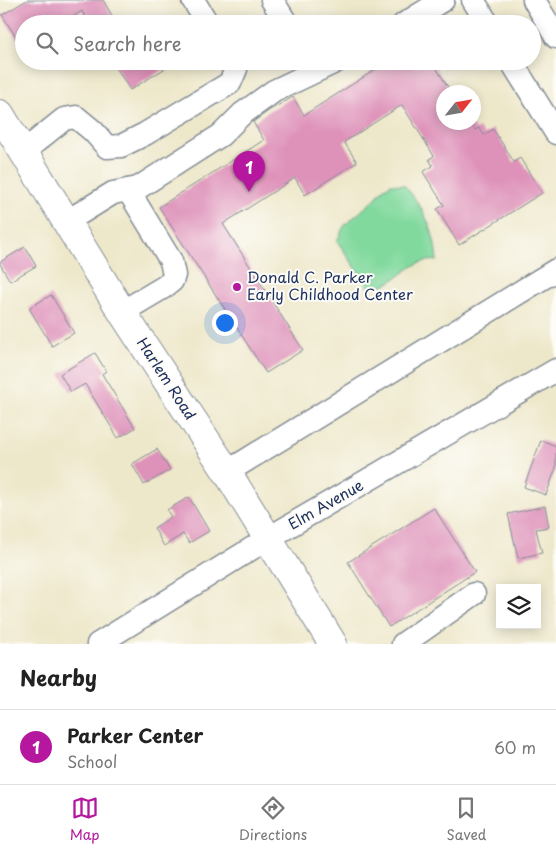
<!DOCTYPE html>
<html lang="en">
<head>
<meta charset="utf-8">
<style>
	body { margin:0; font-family:"Playpen Sans",sans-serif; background:#f2f2f2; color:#222 }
	.controls { position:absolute; right:15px; bottom:15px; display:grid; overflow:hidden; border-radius:0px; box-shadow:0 2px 12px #0003 }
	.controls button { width:45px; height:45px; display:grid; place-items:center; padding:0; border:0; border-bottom:1px solid #e0e0e0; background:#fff; color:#222; font:25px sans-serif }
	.compass { position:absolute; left:436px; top:85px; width:45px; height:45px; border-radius:50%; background:#fff; box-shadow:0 2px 12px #0003; rotate:59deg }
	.you { position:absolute; left:224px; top:322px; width:18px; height:18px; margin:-12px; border:4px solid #fff; border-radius:50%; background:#1a73e8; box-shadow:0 0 0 8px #1a73e833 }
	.badge { display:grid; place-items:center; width:32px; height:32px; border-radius:50%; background:#b5179e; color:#fff; font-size:16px; font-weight:700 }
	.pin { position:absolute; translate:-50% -41px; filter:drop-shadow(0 1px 2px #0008) }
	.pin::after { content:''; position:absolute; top:26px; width:18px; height:15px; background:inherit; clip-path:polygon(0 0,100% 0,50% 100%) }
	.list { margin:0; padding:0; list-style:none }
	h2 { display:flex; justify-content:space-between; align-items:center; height:65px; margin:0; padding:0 20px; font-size:21px }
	h2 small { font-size:16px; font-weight:400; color:#767676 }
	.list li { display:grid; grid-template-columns:32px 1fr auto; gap:15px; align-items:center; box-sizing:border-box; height:75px; padding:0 20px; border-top:1px solid #e0e0e0 }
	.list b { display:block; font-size:19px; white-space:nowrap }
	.list p { margin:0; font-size:16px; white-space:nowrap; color:#767676 }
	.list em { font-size:16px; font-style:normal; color:#767676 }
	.icon { flex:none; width:28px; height:28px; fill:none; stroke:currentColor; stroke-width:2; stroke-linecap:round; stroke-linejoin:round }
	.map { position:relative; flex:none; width:556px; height:644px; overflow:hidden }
	.search { position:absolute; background:#fff; box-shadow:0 2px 12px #0003; left:15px; right:15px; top:15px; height:55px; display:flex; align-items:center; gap:12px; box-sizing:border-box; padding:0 18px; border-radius:28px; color:#767676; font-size:19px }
	.sheet { height:140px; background:#fff }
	nav { display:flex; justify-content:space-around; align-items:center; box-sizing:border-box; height:70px; border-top:1px solid #e0e0e0; background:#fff; font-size:14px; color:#767676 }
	nav a { display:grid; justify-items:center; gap:2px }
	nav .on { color:#b5179e }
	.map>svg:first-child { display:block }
	.green { fill:#81d99e; stroke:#4e847e }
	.building { fill:#de91b9 }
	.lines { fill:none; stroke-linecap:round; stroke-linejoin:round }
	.minor-casing { stroke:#848c94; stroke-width:25 }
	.major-casing { stroke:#848c94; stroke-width:30 }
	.minor { stroke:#fff; stroke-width:22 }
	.major { stroke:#fff; stroke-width:28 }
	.poi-dot { fill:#b5179e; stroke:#fdfcf7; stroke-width:2 }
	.labels { text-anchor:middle; stroke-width:4; stroke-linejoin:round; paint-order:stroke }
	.poi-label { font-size:15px; fill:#1b2f5e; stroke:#fdfcf7; text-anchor:start }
	.street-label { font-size:15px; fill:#1b2f5e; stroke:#fdfcf7 }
</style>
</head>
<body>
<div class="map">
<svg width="556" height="644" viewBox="0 0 556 644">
	<rect width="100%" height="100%" fill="#fdfcf7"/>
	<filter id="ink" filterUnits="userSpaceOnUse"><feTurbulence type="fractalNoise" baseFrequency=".02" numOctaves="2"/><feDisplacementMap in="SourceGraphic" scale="10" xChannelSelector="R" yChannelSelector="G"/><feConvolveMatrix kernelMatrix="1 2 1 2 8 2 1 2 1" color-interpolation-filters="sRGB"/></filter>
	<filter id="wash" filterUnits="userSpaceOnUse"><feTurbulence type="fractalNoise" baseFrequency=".0096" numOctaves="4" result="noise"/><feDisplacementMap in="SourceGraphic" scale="20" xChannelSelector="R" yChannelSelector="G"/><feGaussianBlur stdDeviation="1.12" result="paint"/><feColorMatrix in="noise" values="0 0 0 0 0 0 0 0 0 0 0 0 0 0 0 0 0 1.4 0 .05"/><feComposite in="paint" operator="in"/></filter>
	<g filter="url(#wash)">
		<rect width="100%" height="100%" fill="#eee8cb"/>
		<!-- green -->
		<path class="green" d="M 391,184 L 404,185 C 424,208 435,231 437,261 C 416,258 405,274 388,283 C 383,286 375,286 369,287 L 337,241 L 344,226 L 375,199 L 383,189 Z"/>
		<g id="blocks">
			<!-- building -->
			<g class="building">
				<path d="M 27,0 L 103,0 L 117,24 L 89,24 L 82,11 L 62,24 L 24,24 L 24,50 L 2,15 Z"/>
				<path d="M 112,61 L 177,61 L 130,90 Z"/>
				<path d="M 389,61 L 432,61 L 451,92 L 444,92 L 444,122 L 470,122 L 475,130 L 479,128 L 484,135 L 493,129 L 514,162 L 520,158 L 542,193 L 459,245 L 437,209 L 444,205 L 423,172 L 433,166 L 429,159 L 434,156 L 402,105 L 344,142 L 357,162 L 305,195 L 295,178 L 223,224 L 303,350 L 266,373 L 159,207 L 264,140 L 253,122 L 270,110 L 293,97 L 304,115 Z"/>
				<path d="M 25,247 L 36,266 L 10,281 L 0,264 L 0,262 Z"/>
				<path d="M 51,295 L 74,333 L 52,346 L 29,308 Z"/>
				<path d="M 95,353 L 106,371 L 102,374 L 135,428 L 118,438 L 85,384 L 71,392 L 60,374 Z"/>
				<path d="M 541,440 L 556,446 L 556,468 L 546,495 L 524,487 Z"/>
				<path d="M 157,449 L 170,470 L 144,485 L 132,464 Z"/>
				<path d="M 189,497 L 209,531 L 189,543 L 183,534 L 164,546 L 154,528 L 171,517 L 167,510 Z"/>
				<path d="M 545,506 L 549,527 L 536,529 L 542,553 L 518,558 L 508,514 Z"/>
				<path d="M 434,508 L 475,572 L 389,627 L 348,562 Z"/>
			</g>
		</g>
	</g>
	<g filter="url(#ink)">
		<use href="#blocks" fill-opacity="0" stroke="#848c94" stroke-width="1"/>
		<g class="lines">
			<defs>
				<g id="minor">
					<path d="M 193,0 L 208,24"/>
					<path d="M 272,0 L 287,24"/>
					<path d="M 473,0 L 488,24"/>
					<path d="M 534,0 L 556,37"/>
					<path d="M 404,24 L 443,0"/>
					<path d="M 511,61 L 556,133"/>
					<path d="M 23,152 L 64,119 L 76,117 L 93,131 L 107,147 L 121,146 L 145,134 L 230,83 L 236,69 L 231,61"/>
					<path d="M 66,222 L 113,193 L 138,188 L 221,135 L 242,114 L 274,91 L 337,61"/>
					<path d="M 122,312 L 164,287 L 172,281 L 174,275 L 171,261 L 128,190"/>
					<path d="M 227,472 L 556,270"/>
					<path d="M 98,644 L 267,539 L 556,370"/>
					<path d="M 403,644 L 474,594"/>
				</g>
				<path id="major" d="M 0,114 L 122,312 L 227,472 L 333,644"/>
			</defs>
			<!-- minor casing -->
			<use href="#minor" class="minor-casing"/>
			<!-- major casing -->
			<use href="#major" class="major-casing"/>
			<!-- minor -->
			<use href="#minor" class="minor"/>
			<!-- major -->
			<use href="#major" class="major"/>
		</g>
	</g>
	<!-- markers -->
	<circle class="poi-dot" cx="237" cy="287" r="5"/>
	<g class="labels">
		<!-- poi labels -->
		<g class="poi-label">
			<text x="247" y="283">Donald C. Parker<tspan x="247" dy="17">Early Childhood Center</tspan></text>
		</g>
		<!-- street labels -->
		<g class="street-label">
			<text transform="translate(166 379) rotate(57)" y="5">Harlem Road</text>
			<text transform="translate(326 505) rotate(-30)" y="5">Elm Avenue</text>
		</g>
	</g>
</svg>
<div class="controls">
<button><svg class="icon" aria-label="layers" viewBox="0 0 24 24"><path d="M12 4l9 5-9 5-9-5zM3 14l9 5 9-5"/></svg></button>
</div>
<svg class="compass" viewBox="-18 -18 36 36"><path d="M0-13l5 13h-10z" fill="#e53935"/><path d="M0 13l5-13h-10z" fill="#767676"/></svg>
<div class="you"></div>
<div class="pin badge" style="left:249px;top:192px">1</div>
<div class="search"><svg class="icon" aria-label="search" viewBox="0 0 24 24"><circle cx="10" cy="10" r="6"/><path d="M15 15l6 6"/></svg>Search here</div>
</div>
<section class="sheet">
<h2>Nearby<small></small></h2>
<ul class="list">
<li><span class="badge">1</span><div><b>Parker Center</b><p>School</p></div><em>60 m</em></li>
</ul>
</section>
<nav>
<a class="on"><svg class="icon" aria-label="map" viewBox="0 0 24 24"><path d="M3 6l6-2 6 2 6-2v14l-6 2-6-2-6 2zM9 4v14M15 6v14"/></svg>Map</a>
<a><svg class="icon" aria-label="directions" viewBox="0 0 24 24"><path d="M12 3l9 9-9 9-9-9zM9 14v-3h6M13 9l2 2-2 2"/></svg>Directions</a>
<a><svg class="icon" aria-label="saved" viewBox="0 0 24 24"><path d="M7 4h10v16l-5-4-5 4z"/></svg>Saved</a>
</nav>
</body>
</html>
